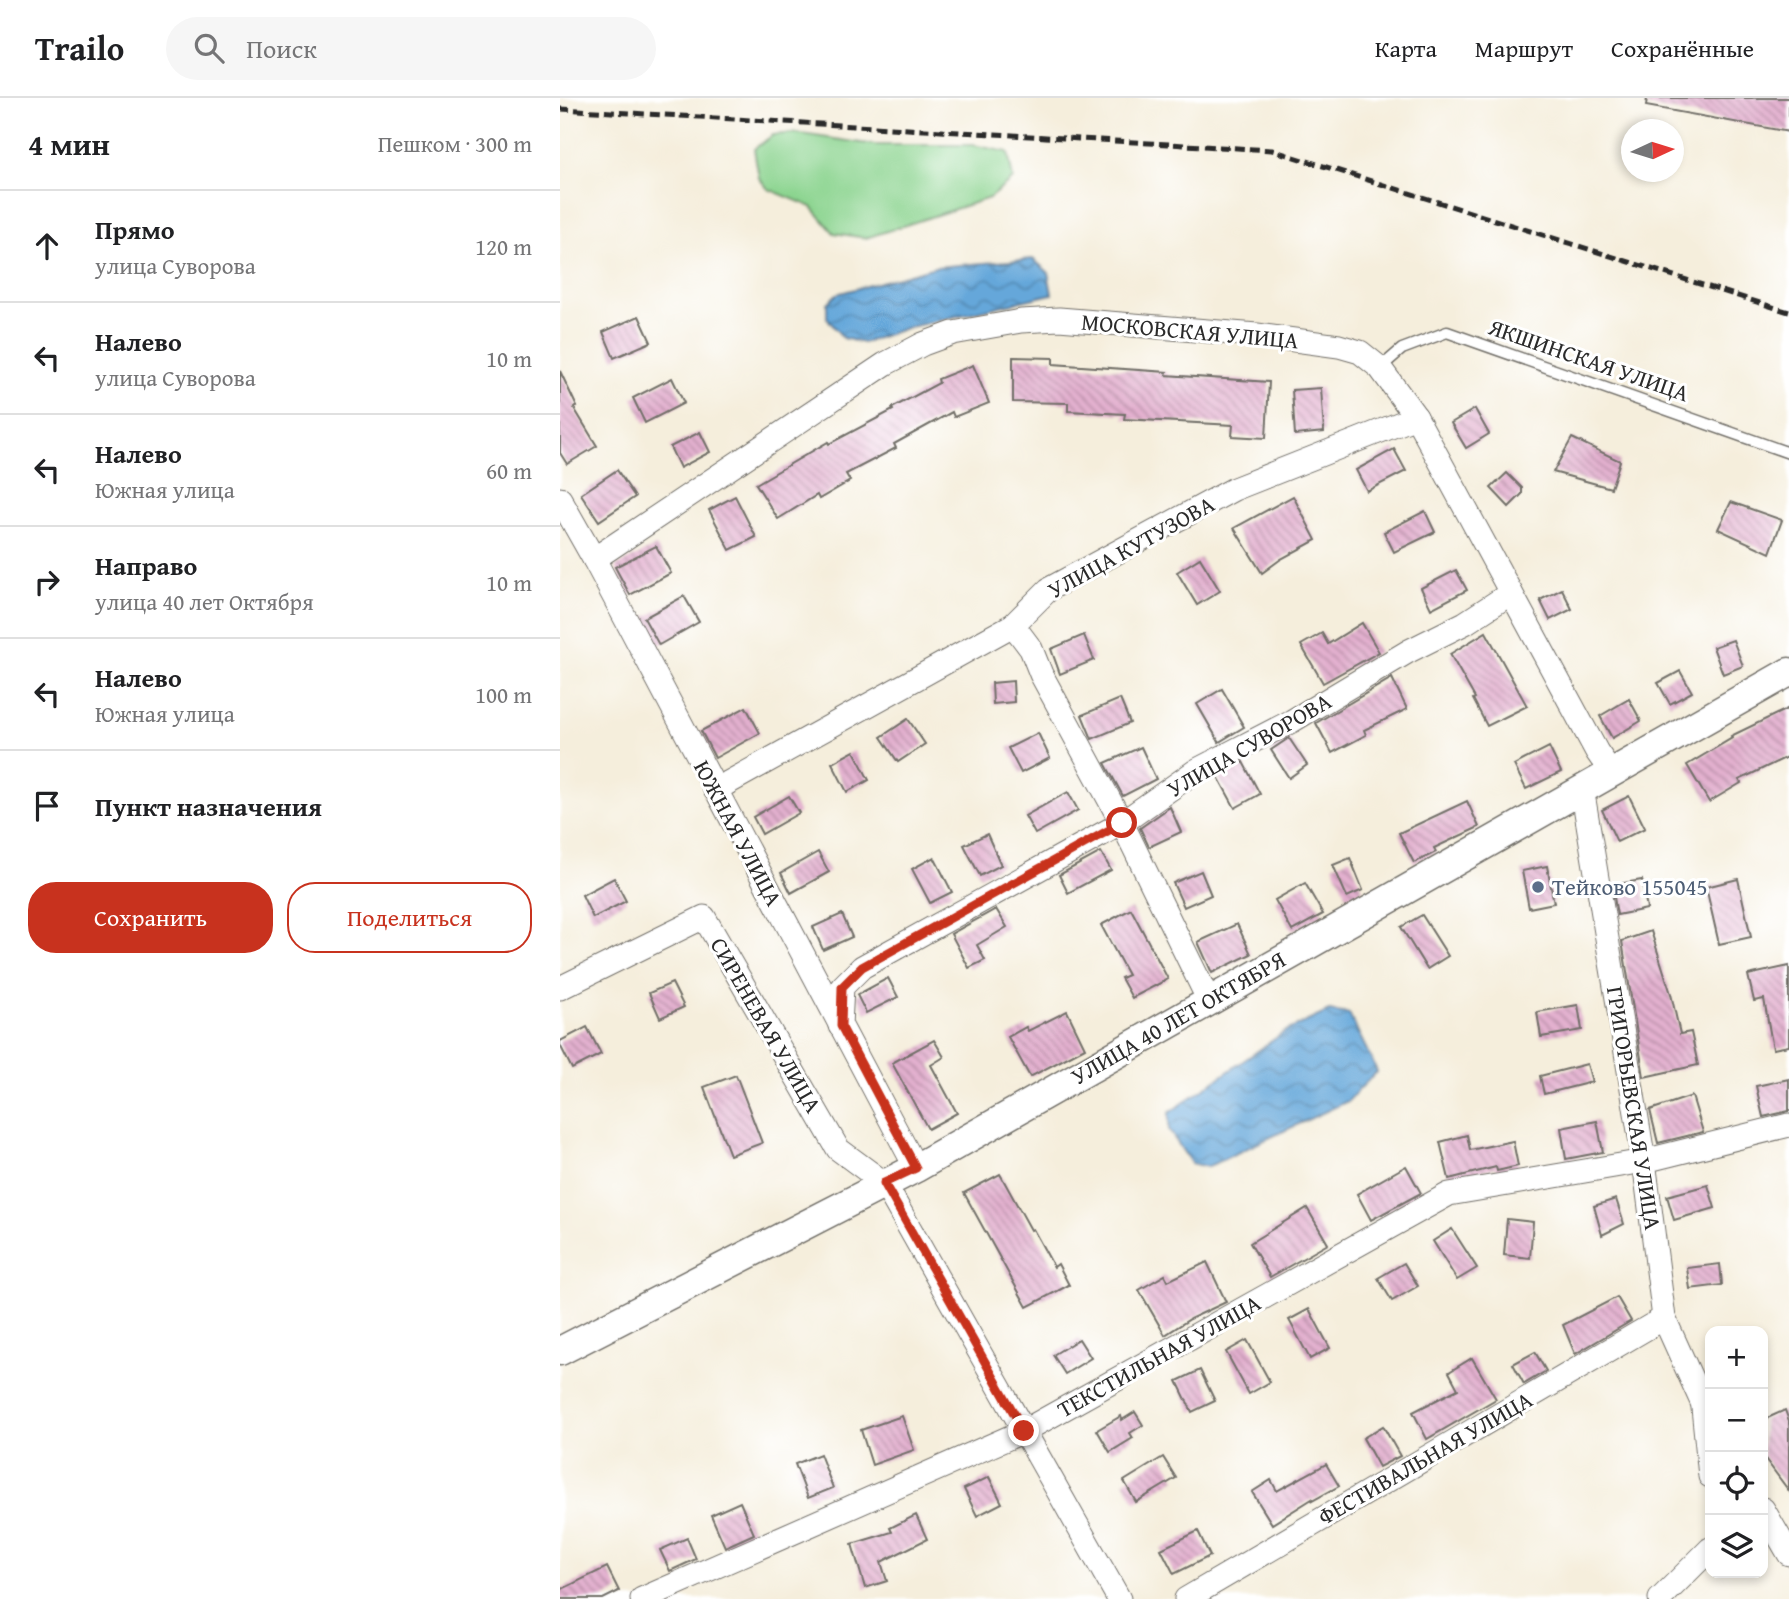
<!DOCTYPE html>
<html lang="ru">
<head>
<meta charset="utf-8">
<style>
	body { margin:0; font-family:"Gentium Book Plus",serif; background:#f6f6f6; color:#202124 }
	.controls { position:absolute; right:21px; bottom:21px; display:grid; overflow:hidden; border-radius:14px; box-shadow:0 4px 10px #0003 }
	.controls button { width:63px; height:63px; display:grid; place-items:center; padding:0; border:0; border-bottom:2px solid #e0e0e0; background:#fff; color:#202124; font:35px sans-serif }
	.compass { position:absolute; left:1061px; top:21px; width:63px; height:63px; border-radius:50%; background:#fff; box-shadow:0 4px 10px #0003; rotate:86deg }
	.stop { position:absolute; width:21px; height:21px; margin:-16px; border:5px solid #c8321e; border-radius:50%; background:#fff }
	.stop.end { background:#c8321e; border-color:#fff; box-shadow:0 2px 7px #0008 }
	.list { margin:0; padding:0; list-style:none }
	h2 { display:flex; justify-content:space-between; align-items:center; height:91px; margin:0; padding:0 28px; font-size:30px }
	h2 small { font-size:23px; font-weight:400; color:#757577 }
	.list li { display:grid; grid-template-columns:46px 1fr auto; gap:21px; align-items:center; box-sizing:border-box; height:112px; padding:0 28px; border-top:2px solid #e0e0e0 }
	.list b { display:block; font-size:26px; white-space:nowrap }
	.list p { margin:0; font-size:23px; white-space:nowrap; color:#757577 }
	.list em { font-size:23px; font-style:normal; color:#757577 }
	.actions { display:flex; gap:14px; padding:21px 28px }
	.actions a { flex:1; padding:16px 0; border:2px solid #c8321e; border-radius:28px; text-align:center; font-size:24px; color:#c8321e }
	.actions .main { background:#c8321e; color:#fff }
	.icon { flex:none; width:38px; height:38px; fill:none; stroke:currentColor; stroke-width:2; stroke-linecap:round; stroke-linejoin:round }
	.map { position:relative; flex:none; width:1229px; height:1501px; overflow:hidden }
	header { display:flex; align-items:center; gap:42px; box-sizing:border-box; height:98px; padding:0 35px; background:#fff; border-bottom:2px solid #e0e0e0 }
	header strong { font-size:33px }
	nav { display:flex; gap:38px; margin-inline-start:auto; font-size:24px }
	.search { width:490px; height:63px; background:#f6f6f6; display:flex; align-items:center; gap:18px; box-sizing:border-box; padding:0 24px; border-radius:38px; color:#757577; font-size:26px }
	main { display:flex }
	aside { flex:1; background:#fff }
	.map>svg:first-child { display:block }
	.green { fill:#8bd48f; stroke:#5b805d; stroke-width:2 }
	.water { fill:url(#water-waves); stroke:#486982; stroke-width:2 }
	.building { fill:url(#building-back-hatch) }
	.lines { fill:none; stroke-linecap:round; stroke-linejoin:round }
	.service-casing { stroke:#726f69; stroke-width:13 }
	.minor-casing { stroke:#726f69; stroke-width:25 }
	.tertiary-casing { stroke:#726f69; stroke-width:31 }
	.service { stroke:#fff; stroke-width:10 }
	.minor { stroke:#fff; stroke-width:23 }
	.tertiary { stroke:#fff; stroke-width:28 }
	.rail { stroke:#2b2b2b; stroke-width:5; stroke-dasharray:10 5; stroke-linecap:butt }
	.route { stroke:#c8321e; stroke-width:9 }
	.service-dot { fill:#5c6f8a; stroke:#fff; stroke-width:2.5 }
	.labels { text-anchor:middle; stroke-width:6; stroke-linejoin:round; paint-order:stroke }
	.street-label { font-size:23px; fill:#2b2b2b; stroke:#fff }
	.service-label { font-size:23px; fill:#4e5e75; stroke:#fff; text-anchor:start }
</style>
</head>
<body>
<header>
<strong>Trailo</strong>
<div class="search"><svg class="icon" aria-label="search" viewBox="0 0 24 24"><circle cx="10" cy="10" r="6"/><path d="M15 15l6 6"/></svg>Поиск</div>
<nav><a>Карта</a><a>Маршрут</a><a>Сохранённые</a></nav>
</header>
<main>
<aside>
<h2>4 мин<small>Пешком · 300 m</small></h2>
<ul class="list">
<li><svg class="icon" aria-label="ahead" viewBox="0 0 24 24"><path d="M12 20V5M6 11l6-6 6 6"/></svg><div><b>Прямо</b><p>улица Суворова</p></div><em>120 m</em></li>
<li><svg class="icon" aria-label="left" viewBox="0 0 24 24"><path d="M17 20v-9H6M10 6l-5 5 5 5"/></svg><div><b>Налево</b><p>улица Суворова</p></div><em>10 m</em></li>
<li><svg class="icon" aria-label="left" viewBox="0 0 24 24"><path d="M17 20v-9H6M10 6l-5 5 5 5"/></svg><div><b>Налево</b><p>Южная улица</p></div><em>60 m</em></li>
<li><svg class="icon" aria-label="right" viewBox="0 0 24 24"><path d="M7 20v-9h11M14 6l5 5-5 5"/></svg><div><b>Направо</b><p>улица 40 лет Октября</p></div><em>10 m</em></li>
<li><svg class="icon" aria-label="left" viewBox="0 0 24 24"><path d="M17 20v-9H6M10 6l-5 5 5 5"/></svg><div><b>Налево</b><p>Южная улица</p></div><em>100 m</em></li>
<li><svg class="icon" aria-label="arrive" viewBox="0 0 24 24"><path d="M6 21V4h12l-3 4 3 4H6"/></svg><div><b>Пункт назначения</b></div></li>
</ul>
<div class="actions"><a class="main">Сохранить</a><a>Поделиться</a></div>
</aside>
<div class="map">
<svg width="1229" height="1501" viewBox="0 0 1229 1501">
	<defs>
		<pattern id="water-waves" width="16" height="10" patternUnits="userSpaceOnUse" patternTransform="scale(1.75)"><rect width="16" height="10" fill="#65a7da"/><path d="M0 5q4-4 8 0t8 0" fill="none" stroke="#5388b1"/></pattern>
		<pattern id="building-back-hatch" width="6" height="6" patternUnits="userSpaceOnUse" patternTransform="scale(1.75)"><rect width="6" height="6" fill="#e3b0cf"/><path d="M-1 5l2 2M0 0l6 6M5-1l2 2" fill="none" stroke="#b88fa8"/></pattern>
	</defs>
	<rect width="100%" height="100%" fill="#fff"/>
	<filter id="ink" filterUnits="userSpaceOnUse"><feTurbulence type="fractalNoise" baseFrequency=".0143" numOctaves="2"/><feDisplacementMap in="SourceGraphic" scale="14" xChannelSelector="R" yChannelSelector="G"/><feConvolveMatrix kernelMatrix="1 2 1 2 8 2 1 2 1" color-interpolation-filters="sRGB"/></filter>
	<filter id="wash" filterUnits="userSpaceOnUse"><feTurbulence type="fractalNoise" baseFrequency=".00686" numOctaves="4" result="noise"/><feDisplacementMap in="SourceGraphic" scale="28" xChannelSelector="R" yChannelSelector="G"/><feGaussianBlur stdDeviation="1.57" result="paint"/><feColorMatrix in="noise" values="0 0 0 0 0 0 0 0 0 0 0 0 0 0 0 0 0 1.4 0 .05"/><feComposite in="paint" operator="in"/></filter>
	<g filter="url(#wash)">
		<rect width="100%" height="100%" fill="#f5eedc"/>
		<!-- green -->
		<path class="green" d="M 235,35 L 315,47 L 413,47 L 448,54 L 453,81 L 429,100 L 306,140 L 274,135 L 252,109 L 208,91 L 199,80 L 194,51 L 213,37 Z"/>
		<!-- water -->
		<g class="water">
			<path d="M 473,161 L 488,174 L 492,196 L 346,230 L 303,245 L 283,240 L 267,220 L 267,205 L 277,196 L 375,169 Z"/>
			<path d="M 769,913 L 789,916 L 817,973 L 788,1003 L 647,1069 L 631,1065 L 609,1032 L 609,1015 L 726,933 Z"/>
		</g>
		<g id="blocks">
			<!-- building -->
			<g class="building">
				<path d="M 1087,0 L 1229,0 L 1229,34 L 1086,8 Z"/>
				<path d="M 79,218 L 91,244 L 54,260 L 43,234 Z"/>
				<path d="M 453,259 L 493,260 L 493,266 L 607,274 L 606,277 L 709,284 L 706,340 L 672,338 L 673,327 L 564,321 L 565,316 L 508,313 L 508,305 L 453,304 Z"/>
				<path d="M 413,267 L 429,305 L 394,319 L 392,314 L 334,346 L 336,350 L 286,376 L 290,383 L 259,401 L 257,397 L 218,421 L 196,386 L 268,344 L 269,346 L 333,312 L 332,310 L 379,285 L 378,281 Z"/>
				<path d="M 0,273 L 17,309 L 14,310 L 37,348 L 7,366 L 0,355 Z"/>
				<path d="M 112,280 L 124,305 L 85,325 L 73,300 Z"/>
				<path d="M 761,290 L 764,334 L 735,337 L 732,292 Z"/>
				<path d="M 915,311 L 929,336 L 906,350 L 891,325 Z"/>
				<path d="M 140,334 L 150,354 L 120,370 L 110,349 Z"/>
				<path d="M 1012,340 L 1060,363 L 1051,390 L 993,374 Z"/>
				<path d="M 834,351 L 846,373 L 807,393 L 796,372 Z"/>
				<path d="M 57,372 L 75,399 L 39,423 L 21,396 Z"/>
				<path d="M 947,375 L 962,390 L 962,396 L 949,409 L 931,390 Z"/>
				<path d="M 175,398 L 196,439 L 170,452 L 149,412 Z"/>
				<path d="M 733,398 L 756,442 L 721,461 L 702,475 L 674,430 Z"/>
				<path d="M 1171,404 L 1222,422 L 1210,455 L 1158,431 Z"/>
				<path d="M 865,413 L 875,434 L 834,454 L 824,434 Z"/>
				<path d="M 96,448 L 111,475 L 70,497 L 55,469 Z"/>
				<path d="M 640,460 L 660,493 L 637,507 L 617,474 Z"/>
				<path d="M 896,472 L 907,492 L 871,511 L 861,490 Z"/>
				<path d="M 1002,491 L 1012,511 L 990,522 L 980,502 Z"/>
				<path d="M 124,498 L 139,524 L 99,547 L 84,520 Z"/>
				<path d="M 802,525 L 819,554 L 763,585 L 741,547 L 762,535 L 768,546 Z"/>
				<path d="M 926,534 L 967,608 L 927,628 L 913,601 L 915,600 L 890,556 Z"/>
				<path d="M 524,537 L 534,562 L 500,576 L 491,551 Z"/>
				<path d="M 1173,542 L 1183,568 L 1163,576 L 1153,549 Z"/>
				<path d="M 1120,573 L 1132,594 L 1110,606 L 1098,585 Z"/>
				<path d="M 832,580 L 847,611 L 804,632 L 806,637 L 772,655 L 756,625 Z"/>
				<path d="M 453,583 L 454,604 L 433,606 L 432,585 Z"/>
				<path d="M 662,591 L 684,629 L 659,644 L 637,606 Z"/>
				<path d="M 560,601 L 570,625 L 532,641 L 522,617 Z"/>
				<path d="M 1069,601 L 1081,623 L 1052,640 L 1040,618 Z"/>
				<path d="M 186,609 L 200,635 L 155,660 L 141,633 Z"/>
				<path d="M 1229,610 L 1229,658 L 1179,682 L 1181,685 L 1149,704 L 1127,667 L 1172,640 L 1171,638 Z"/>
				<path d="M 348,621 L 365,646 L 338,664 L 321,639 Z"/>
				<path d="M 478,635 L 490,660 L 461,675 L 448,650 Z"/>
				<path d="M 729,640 L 747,667 L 729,680 L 711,652 Z"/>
				<path d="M 581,649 L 596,681 L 563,698 L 545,665 Z"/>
				<path d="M 989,649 L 1001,674 L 966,691 L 954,667 Z"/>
				<path d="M 294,653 L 309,682 L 287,694 L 272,665 Z"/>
				<path d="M 683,664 L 700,696 L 675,710 L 657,677 Z"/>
				<path d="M 508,694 L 518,712 L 475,736 L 465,718 Z"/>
				<path d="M 229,698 L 239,715 L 202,736 L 193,719 Z"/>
				<path d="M 1069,698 L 1085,730 L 1057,744 L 1042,712 Z"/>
				<path d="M 907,703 L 919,729 L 874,750 L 876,754 L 854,765 L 839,735 Z"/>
				<path d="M 610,709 L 621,734 L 589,749 L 580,730 Z"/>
				<path d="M 427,736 L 441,767 L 420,778 L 404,747 Z"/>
				<path d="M 258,754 L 269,774 L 231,795 L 221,775 Z"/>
				<path d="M 541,754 L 551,772 L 508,795 L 499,777 Z"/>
				<path d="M 374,759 L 392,794 L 370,805 L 352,771 Z"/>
				<path d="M 790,760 L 803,792 L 787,799 L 773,767 Z"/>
				<path d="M 987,768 L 994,805 L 969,810 L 962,773 Z"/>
				<path d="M 641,773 L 651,797 L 624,809 L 613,785 Z"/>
				<path d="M 54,780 L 66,803 L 33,820 L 22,797 Z"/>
				<path d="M 1178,781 L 1191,839 L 1159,846 L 1146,789 Z"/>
				<path d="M 1082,782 L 1087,811 L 1057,817 L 1052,787 Z"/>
				<path d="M 745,785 L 763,816 L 732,833 L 715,802 Z"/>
				<path d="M 436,811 L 447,829 L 417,847 L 425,862 L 409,870 L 391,836 Z"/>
				<path d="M 571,811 L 608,881 L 572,900 L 561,880 L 568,877 L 541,827 Z"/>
				<path d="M 282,816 L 292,839 L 263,852 L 253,829 Z"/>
				<path d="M 862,817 L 888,858 L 867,871 L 841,829 Z"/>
				<path d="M 677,826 L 691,856 L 652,875 L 638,844 Z"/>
				<path d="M 1091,833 L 1111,896 L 1120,936 L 1131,934 L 1138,967 L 1084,979 L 1062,843 Z"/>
				<path d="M 1229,868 L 1229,948 L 1213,951 L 1204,901 L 1194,903 L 1188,877 Z"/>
				<path d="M 328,880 L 338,899 L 306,915 L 297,897 Z"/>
				<path d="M 112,885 L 124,909 L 100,920 L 89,895 Z"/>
				<path d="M 1018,907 L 1022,932 L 981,939 L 977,914 Z"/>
				<path d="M 507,913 L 525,950 L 470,979 L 448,939 L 466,929 L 468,933 Z"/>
				<path d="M 27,929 L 41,956 L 12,971 L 0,947 L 0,943 Z"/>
				<path d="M 374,942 L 384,959 L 371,967 L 397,1015 L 368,1031 L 332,965 Z"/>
				<path d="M 1027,966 L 1032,984 L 984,996 L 980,978 Z"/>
				<path d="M 176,977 L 202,1045 L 170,1057 L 144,989 Z"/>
				<path d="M 1229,981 L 1229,1013 L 1203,1019 L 1196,988 Z"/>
				<path d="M 1132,998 L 1143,1034 L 1098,1045 L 1090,1012 Z"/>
				<path d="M 1037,1023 L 1043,1054 L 1006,1061 L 1001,1030 Z"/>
				<path d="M 907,1037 L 910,1052 L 953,1043 L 958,1068 L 937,1073 L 936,1069 L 889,1081 L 880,1044 Z"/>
				<path d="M 846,1068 L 861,1095 L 811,1122 L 797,1096 Z"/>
				<path d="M 440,1076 L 471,1132 L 473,1131 L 494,1169 L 498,1166 L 509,1187 L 467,1209 L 404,1095 Z"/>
				<path d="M 1148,1087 L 1155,1110 L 1114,1122 L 1107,1098 Z"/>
				<path d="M 1056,1101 L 1064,1126 L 1042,1137 L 1034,1108 Z"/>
				<path d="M 747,1110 L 768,1146 L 710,1179 L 690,1145 Z"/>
				<path d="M 947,1121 L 973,1124 L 970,1160 L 944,1157 Z"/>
				<path d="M 892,1131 L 917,1170 L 897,1182 L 873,1143 Z"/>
				<path d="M 647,1164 L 666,1204 L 630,1221 L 605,1237 L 579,1192 L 605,1177 L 608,1183 Z"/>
				<path d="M 844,1165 L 858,1188 L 832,1203 L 818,1180 Z"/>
				<path d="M 1160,1166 L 1162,1187 L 1130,1191 L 1127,1170 Z"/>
				<path d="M 1057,1199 L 1071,1223 L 1015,1256 L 1003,1227 Z"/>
				<path d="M 749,1211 L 770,1250 L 750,1261 L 729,1222 Z"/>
				<path d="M 519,1241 L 531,1260 L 505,1276 L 493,1257 Z"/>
				<path d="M 687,1242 L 710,1284 L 689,1296 L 666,1254 Z"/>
				<path d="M 975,1254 L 986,1273 L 964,1286 L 953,1266 Z"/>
				<path d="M 912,1260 L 936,1301 L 867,1341 L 853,1314 L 898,1291 L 889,1274 Z"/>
				<path d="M 640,1272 L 655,1303 L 632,1314 L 617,1283 Z"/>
				<path d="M 1225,1312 L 1229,1323 L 1229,1393 L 1203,1358 L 1203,1322 Z"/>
				<path d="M 575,1314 L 583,1327 L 570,1335 L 573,1340 L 550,1354 L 537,1332 L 561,1318 L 562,1322 Z"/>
				<path d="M 342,1318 L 354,1352 L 312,1367 L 301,1332 Z"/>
				<path d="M 823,1328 L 840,1358 L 819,1369 L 803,1340 Z"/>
				<path d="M 260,1356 L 273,1390 L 248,1400 L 235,1366 Z"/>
				<path d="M 603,1359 L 616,1380 L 576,1404 L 564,1383 Z"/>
				<path d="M 766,1366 L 779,1388 L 752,1403 L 752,1401 L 712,1426 L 692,1394 L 711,1382 L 717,1393 Z"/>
				<path d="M 429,1379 L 442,1405 L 417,1418 L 404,1391 Z"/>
				<path d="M 180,1404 L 194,1436 L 165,1449 L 151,1417 Z"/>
				<path d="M 356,1417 L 367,1441 L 321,1464 L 327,1483 L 305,1490 L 292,1446 L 332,1434 L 330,1430 Z"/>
				<path d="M 638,1433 L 650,1458 L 614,1476 L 601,1451 Z"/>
				<path d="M 127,1440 L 136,1461 L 110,1473 L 100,1452 Z"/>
				<path d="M 47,1469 L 59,1493 L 43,1501 L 0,1501 L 0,1492 Z"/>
			</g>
		</g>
	</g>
	<g filter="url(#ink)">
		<use href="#blocks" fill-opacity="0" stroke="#726f69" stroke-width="2"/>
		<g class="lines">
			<defs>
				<path id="service" d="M 820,270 L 842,251 L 887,234 L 1229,355"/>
				<g id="minor">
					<path d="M 0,401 L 34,461 L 356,1070"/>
					<path d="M 34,461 L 325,266 L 363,246 L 393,235 L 461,223 L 499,221 L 697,237 L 779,248 L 800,254 L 820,270 L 856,319 L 1037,654 L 1051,674"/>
					<path d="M 453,527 L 471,551 L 481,576 L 562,725 L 649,903"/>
					<path d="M 1022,690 L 1084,1063 L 1104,1220 L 1150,1322"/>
					<path d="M 155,692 L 453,527 L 489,491 L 674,391 L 856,319"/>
					<path d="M 0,890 L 144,819 L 278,1051 L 324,1085 L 559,1501"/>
					<path d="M 280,928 L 282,889 L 302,869 L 562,725 L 637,672 L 732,623 L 849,553 L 905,525 L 951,495"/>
					<path d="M 1143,1310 L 1150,1378"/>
					<path d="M 1203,1411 L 1229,1456"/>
					<path d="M 82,1501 L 464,1333 L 889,1096 L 1084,1063 L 1229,1027"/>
					<path d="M 626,1501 L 1104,1220"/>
					<path d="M 1100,1501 L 1150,1451"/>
				</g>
				<path id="tertiary" d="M 0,1253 L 356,1070 L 1229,574"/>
			</defs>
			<!-- service casing -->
			<use href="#service" class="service-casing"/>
			<!-- minor casing -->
			<use href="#minor" class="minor-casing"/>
			<!-- tertiary casing -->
			<use href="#tertiary" class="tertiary-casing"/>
			<!-- service -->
			<use href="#service" class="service"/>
			<!-- minor -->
			<use href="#minor" class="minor"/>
			<!-- tertiary -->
			<use href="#tertiary" class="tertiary"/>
			<!-- rail -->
			<path class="rail" d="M 0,11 L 712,52 L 1229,214"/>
		</g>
	</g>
	<g class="lines" filter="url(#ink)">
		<!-- route -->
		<path class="route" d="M 464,1333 L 324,1085 L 356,1070 L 281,928 L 282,889 L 302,869 L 562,725"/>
	</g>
	<!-- markers -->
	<circle class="service-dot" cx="978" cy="789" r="7"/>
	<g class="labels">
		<!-- street labels -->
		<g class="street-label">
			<text transform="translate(630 233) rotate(5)" y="8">МОСКОВСКАЯ УЛИЦА</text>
			<text transform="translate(1029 262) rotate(19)" y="8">ЯКШИНСКАЯ УЛИЦА</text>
			<text transform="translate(571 449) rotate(-29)" y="8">УЛИЦА КУТУЗОВА</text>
			<text transform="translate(689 647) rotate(-30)" y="8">УЛИЦА СУВОРОВА</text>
			<text transform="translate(178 735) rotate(62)" y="8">ЮЖНАЯ УЛИЦА</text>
			<text transform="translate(618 920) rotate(-30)" y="8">УЛИЦА 40 ЛЕТ ОКТЯБРЯ</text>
			<text transform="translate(206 927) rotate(60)" y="8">СИРЕНЕВАЯ УЛИЦА</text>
			<text transform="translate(1074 1010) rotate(81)" y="8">ГРИГОРЬЕВСКАЯ УЛИЦА</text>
			<text transform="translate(599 1258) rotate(-29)" y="8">ТЕКСТИЛЬНАЯ УЛИЦА</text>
			<text transform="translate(865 1360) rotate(-30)" y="8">ФЕСТИВАЛЬНАЯ УЛИЦА</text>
		</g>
		<!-- service labels -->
		<g class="service-label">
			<text x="992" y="797">Тейково 155045</text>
		</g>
	</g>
</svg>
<div class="controls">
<button>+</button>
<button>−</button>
<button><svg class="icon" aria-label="locate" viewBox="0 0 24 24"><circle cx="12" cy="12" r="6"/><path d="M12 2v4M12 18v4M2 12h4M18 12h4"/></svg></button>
<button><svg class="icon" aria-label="layers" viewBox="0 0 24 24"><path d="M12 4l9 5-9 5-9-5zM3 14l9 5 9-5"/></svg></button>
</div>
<svg class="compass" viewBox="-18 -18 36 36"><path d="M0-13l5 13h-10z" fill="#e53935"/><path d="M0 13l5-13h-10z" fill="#757577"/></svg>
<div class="stop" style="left:562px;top:725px"></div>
<div class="stop end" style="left:464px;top:1333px"></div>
</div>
</main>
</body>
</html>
